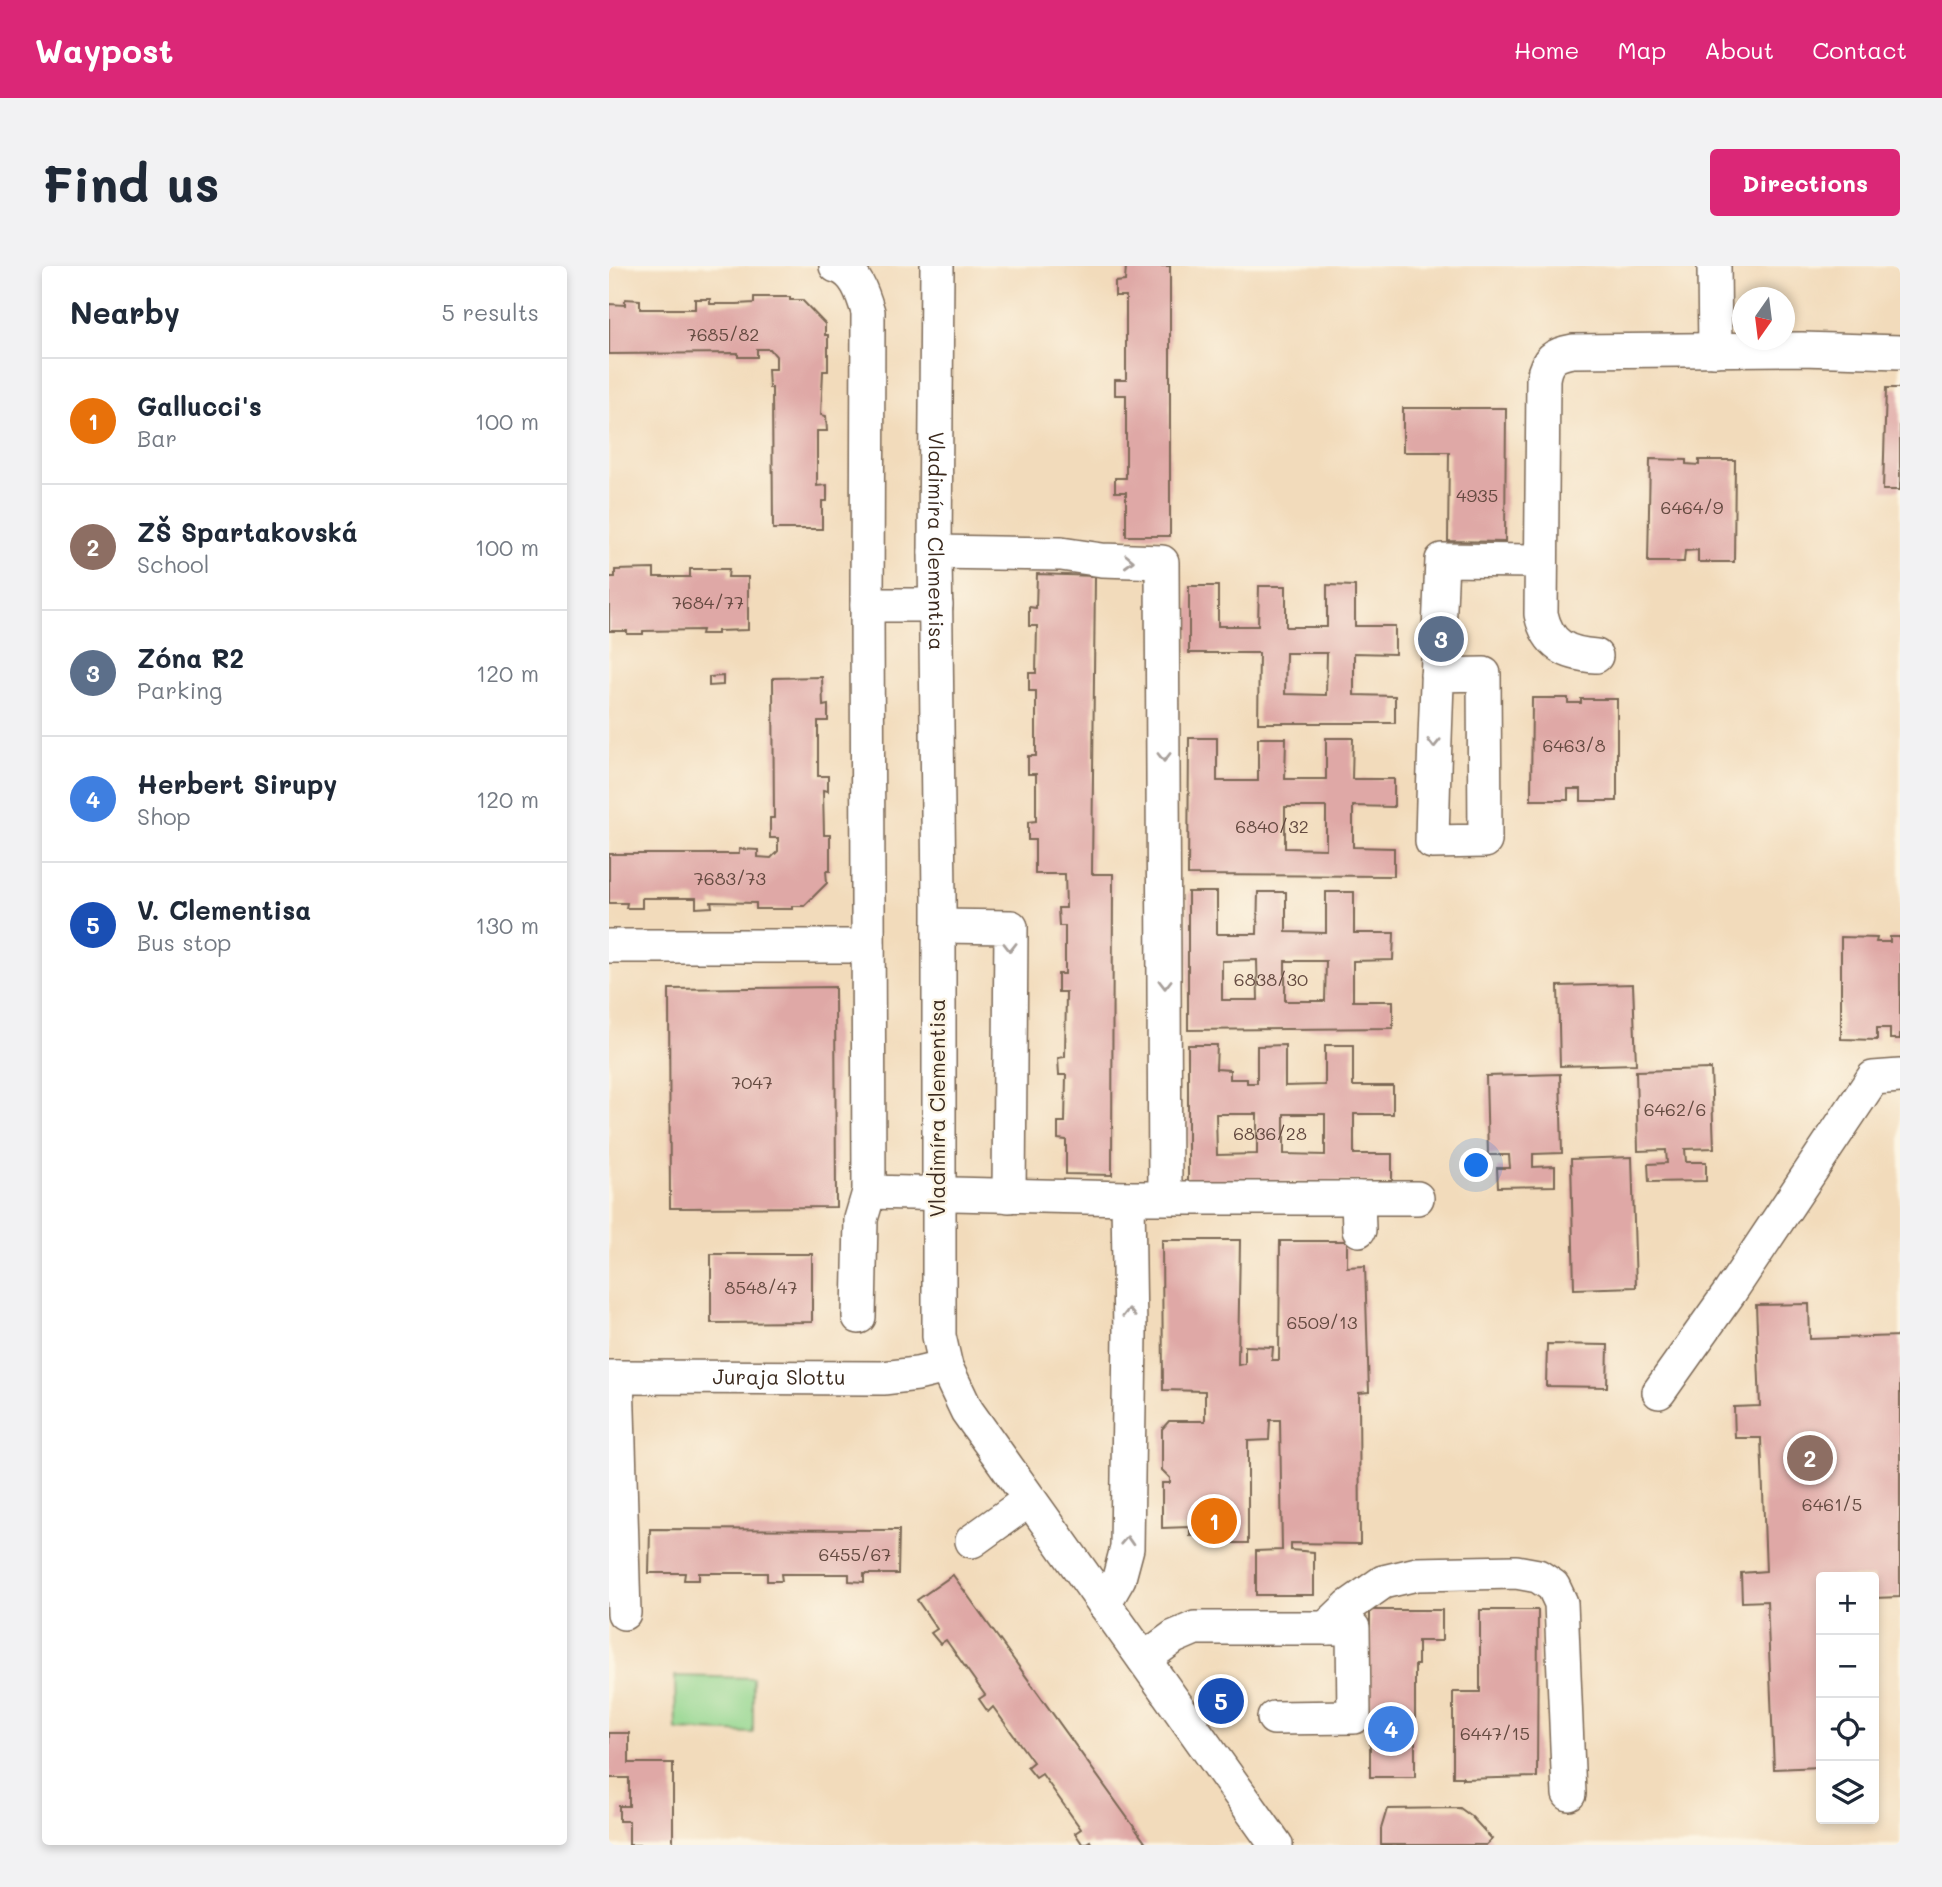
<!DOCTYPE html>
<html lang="en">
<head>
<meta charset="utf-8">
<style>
	body { margin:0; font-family:Mali,sans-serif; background:#f2f2f3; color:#1f2937 }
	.controls { position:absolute; right:21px; bottom:21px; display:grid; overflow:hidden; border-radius:7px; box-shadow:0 4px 10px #0003 }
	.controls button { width:63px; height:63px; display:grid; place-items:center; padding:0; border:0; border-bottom:2px solid #e0e1e3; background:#fff; color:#1f2937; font:35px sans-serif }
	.compass { position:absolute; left:1123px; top:21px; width:63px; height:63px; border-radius:50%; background:#fff; box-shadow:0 4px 10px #0003; rotate:194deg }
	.you { position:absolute; left:868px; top:900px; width:24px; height:24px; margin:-18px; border:5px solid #fff; border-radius:50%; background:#1a73e8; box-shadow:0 0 0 10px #1a73e833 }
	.badge { display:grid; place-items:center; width:46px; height:46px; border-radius:50%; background:#db2777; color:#fff; font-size:23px; font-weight:700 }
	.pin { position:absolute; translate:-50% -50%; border:4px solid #fff; box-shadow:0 2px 7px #0006 }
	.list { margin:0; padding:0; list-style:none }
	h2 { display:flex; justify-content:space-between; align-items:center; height:91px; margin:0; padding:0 28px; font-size:30px }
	h2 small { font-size:23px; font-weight:400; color:#747a83 }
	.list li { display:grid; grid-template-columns:46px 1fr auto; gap:21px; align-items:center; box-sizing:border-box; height:126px; padding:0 28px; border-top:2px solid #e0e1e3 }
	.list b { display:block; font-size:26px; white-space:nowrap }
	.list p { margin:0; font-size:23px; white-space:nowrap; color:#747a83 }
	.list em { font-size:23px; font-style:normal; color:#747a83 }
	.icon { flex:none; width:38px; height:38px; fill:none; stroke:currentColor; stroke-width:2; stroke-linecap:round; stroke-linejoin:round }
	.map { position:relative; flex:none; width:1291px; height:1579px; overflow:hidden; border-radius:7px }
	header { display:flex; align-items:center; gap:42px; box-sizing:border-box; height:98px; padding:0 35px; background:#db2777; color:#fff }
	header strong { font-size:33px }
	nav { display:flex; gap:38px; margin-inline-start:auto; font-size:24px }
	.intro { display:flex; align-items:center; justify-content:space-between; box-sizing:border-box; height:168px; padding:0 42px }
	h1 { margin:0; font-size:49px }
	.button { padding:18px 32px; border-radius:7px; background:#db2777; color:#fff; font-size:24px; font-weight:700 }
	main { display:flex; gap:42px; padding:0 42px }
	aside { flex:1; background:#fff; border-radius:7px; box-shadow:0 4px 10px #0003 }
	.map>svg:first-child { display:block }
	.green { fill:#91d58d; stroke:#668056; stroke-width:2 }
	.building { fill:#dfa8a6; fill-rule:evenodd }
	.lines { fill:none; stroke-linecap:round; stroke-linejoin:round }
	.minor-casing { stroke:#7b6855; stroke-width:36 }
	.minor { stroke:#fff; stroke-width:33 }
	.oneway { stroke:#a79f9a }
	.labels { text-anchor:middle; stroke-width:5; stroke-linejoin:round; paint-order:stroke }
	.number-label { font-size:18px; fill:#644a40 }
	.street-label { font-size:21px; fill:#3b2a1e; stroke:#fcf5e5 }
</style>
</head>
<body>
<header>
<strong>Waypost</strong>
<nav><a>Home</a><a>Map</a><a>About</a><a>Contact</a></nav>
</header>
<div class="intro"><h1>Find us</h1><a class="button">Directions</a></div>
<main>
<aside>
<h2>Nearby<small>5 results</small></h2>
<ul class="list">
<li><span class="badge" style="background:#e8710a">1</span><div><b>Gallucci's</b><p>Bar</p></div><em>100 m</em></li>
<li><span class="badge" style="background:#8d6e63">2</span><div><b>ZŠ Spartakovská</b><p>School</p></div><em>100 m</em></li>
<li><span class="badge" style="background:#5c6f8a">3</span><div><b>Zóna R2</b><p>Parking</p></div><em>120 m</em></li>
<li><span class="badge" style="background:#3f7fe0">4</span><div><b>Herbert Sirupy</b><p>Shop</p></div><em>120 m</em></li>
<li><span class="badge" style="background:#1a4fb4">5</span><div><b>V. Clementisa</b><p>Bus stop</p></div><em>130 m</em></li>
</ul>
</aside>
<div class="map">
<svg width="1291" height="1579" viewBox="0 0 1291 1579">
	<rect width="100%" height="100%" fill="#fcf5e5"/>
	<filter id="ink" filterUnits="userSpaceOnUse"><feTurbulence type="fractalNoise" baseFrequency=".0143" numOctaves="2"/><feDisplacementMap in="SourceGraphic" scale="14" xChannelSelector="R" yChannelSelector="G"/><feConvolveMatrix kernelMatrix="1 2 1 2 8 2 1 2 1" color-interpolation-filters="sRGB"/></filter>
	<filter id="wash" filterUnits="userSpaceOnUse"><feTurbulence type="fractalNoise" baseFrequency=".00686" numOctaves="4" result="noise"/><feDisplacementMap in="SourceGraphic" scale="28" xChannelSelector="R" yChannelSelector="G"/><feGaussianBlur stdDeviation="1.57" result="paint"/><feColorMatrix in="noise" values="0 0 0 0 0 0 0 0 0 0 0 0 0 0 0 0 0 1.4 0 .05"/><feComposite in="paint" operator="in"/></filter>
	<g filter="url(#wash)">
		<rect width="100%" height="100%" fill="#f2dbbb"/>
		<!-- green -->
		<path class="green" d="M 66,1410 L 144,1412 L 144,1467 L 67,1464 Z"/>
		<g id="blocks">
			<!-- building -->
			<g class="building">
				<path d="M 517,0 L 561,0 L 561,270 L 517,270 L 517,226 L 506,226 L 506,212 L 517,212 L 517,129 L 506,129 L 506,114 L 517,114 L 517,30 L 506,30 L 506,16 L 516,15 Z"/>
				<path d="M 145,31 L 181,31 L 181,34 L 193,34 L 216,58 L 216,69 L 219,69 L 219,105 L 214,105 L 212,149 L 217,150 L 218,165 L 208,165 L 208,220 L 218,219 L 218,235 L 213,235 L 213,263 L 164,263 L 163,122 L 160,122 L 159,103 L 167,103 L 167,90 L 161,83 L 148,83 L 148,91 L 129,91 L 129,87 L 0,88 L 0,38 L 16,39 L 16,33 L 31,34 L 31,43 L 86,43 L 86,33 L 101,33 L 101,38 L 128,38 L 145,37 Z"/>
				<path d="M 1277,122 L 1291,122 L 1291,224 L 1274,224 Z"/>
				<path d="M 794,142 L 897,142 L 896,276 L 839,275 L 840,186 L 794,186 Z"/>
				<path d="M 1041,193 L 1077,194 L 1077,198 L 1090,199 L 1090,194 L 1126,194 L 1125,296 L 1089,296 L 1089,284 L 1076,285 L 1075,296 L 1039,296 Z"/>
				<path d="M 45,303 L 45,311 L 81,311 L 81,303 L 120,303 L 119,311 L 139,311 L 139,364 L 108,365 L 108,368 L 92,368 L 93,364 L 34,365 L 34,368 L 18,368 L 18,365 L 0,365 L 0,311 L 6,311 L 6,304 Z"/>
				<path d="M 428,308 L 486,310 L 483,608 L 504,608 L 503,909 L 457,908 L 457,874 L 449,873 L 449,856 L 456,856 L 457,809 L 450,809 L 449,792 L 456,791 L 457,726 L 449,726 L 449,708 L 456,708 L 456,660 L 450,660 L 449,642 L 457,642 L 456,608 L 426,608 L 426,574 L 419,574 L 419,556 L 427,555 L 427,508 L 419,508 L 419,490 L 427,490 L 427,425 L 420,425 L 420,407 L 427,407 L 428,360 L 420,360 L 420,341 L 427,342 Z"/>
				<path d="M 718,319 L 746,320 L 746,360 L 786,360 L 786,388 L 745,387 L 745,429 L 786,430 L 786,457 L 649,457 L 650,387 L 580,387 L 580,320 L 609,320 L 609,360 L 649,360 L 650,320 L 677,320 L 677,361 L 718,361 ZM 677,387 L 718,387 L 717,429 L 676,428 Z"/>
				<path d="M 114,410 L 114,419 L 100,420 L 100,411 Z"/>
				<path d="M 213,411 L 214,440 L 219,439 L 219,455 L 209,455 L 209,510 L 219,510 L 219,525 L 214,524 L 215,569 L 221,569 L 221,605 L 217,605 L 218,617 L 195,640 L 183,640 L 183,643 L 147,643 L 147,637 L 102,636 L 103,641 L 87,642 L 87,632 L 33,632 L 33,642 L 17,642 L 18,637 L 0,637 L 0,588 L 130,588 L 130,583 L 149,584 L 149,591 L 162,592 L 169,585 L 169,572 L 161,572 L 161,552 L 165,552 L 164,412 Z"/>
				<path d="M 923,432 L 959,432 L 959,437 L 972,437 L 972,433 L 1008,433 L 1008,535 L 972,535 L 972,523 L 959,523 L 959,534 L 922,534 Z"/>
				<path d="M 580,472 L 608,472 L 608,515 L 649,515 L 649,472 L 677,472 L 676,513 L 717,513 L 717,472 L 744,472 L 743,513 L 785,513 L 785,541 L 744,540 L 744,581 L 785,582 L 785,610 L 579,609 ZM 676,541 L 717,541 L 717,583 L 676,582 Z"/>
				<path d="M 579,626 L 608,626 L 608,668 L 648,668 L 649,626 L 677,626 L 677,666 L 717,667 L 717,626 L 745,626 L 745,667 L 785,667 L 784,694 L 744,695 L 744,735 L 784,735 L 784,762 L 579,764 ZM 648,694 L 649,734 L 613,734 L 613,695 ZM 676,695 L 717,695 L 716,735 L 676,735 Z"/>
				<path d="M 1232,671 L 1268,672 L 1267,676 L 1281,676 L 1281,671 L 1291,671 L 1291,773 L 1281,773 L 1281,762 L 1268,762 L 1268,774 L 1232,773 Z"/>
				<path d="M 1024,718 L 1027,798 L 951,800 L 949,720 Z"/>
				<path d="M 226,721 L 227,941 L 61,942 L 60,723 Z"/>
				<path d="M 579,779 L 608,779 L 607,803 L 621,804 L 621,813 L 638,813 L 638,817 L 648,817 L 648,780 L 676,779 L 676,820 L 716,819 L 716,779 L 744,779 L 744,820 L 784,820 L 784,848 L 745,848 L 745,888 L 783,888 L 783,916 L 579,916 ZM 607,848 L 648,848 L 648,888 L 608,889 ZM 675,848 L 716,848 L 716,889 L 675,888 Z"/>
				<path d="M 1102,803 L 1105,882 L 1076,883 L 1077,896 L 1097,896 L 1097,915 L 1040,916 L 1039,898 L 1058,897 L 1057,884 L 1029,885 L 1027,805 Z"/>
				<path d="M 951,808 L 953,887 L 924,888 L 924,901 L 946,900 L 946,920 L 889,921 L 888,902 L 901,902 L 900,889 L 879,889 L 877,810 Z"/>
				<path d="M 1023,891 L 1027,1021 L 965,1023 L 962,893 Z"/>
				<path d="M 553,974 L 631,974 L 629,1099 L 636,1098 L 636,1080 L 664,1081 L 663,1094 L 670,1094 L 671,975 L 738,975 L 738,1001 L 756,1000 L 760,1126 L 750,1127 L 751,1278 L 682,1277 L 682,1284 L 705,1286 L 705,1329 L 647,1329 L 647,1285 L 673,1284 L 671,1154 L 661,1154 L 660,1174 L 639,1175 L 639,1277 L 609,1277 L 609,1269 L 581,1270 L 581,1261 L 553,1262 L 553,1217 L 561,1217 L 561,1212 L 553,1204 L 553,1163 L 560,1155 L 596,1155 L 596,1125 L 554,1124 Z"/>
				<path d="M 102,988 L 203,988 L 203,1056 L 102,1057 Z"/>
				<path d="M 1200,1038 L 1201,1073 L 1291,1070 L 1291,1331 L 1265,1332 L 1265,1311 L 1212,1311 L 1212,1334 L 1210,1334 L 1212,1501 L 1165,1503 L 1158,1335 L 1133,1336 L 1132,1307 L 1157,1305 L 1152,1172 L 1126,1172 L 1125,1141 L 1151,1140 L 1147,1039 Z"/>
				<path d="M 938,1078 L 999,1079 L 998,1121 L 937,1120 Z"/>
				<path d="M 41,1263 L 290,1264 L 289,1308 L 255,1308 L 255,1316 L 240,1315 L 240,1308 L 172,1308 L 173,1315 L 158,1315 L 158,1307 L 90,1307 L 90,1314 L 75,1314 L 76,1307 L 40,1307 Z"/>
				<path d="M 344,1309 L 538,1579 L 483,1579 L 481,1575 L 474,1579 L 466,1567 L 472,1563 L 433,1508 L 427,1512 L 418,1501 L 424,1496 L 384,1441 L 379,1446 L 370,1433 L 376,1429 L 337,1374 L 331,1378 L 322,1367 L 328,1363 L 308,1334 Z"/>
				<path d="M 761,1344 L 833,1344 L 833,1375 L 809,1375 L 809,1399 L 806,1399 L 806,1511 L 761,1511 Z"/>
				<path d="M 871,1344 L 929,1344 L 928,1511 L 854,1513 L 854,1511 L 844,1511 L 844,1426 L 871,1426 Z"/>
				<path d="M 0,1467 L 20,1467 L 20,1497 L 64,1497 L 64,1579 L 20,1579 L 20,1555 L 10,1555 L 10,1540 L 20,1540 L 20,1512 L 0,1512 Z"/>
				<path d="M 851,1542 L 862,1550 L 883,1573 L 877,1579 L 772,1579 L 772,1563 L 778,1543 Z"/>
			</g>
		</g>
	</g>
	<g filter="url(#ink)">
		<use href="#blocks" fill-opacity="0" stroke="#7b6855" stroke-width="2"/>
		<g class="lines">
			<defs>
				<g id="minor">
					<path d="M 227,0 C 247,5 254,29 259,46 L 258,339 L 260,926 L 252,953 L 250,1051"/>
					<path id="s1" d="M 328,0 L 326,286 L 330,632 L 330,1070 L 337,1101 L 358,1145 L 667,1579"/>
					<path d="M 1105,0 L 1106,84"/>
					<path d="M 326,286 L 452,288 L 493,294 L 553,296 L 556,931"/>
					<path d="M 258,339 L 327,339"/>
					<path d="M 987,390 C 957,388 939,379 932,348 L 934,113 C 937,94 945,88 964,85 L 1193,83 L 1291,86"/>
					<path d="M 828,409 L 875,408 L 876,575 L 823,576 C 825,482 829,388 833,294 L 932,295"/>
					<path d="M 330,660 L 402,661 L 400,930"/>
					<path d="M 0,680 L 259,680"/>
					<path d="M 260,926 L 519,932 L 808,932"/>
					<path d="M 749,932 L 750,964"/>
					<path id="s2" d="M 0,1111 L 274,1112 L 308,1108 L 337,1101"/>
					<path d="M 8,1111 L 15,1347"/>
					<path d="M 1050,1126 L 1121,1026 L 1264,812 L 1291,810"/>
					<path d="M 363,1275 L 420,1234"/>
					<path d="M 495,1338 L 510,1312 L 518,1282 L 521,1067 L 519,932"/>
					<path d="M 717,1362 L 740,1340 L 774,1316 L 808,1308 L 907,1306 L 929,1310 L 944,1320 L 952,1337 L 960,1528"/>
					<path d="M 535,1393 L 565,1371 L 586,1362 L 744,1362 L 745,1451 L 665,1452"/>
				</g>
			</defs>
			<!-- minor casing -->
			<use href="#minor" class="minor-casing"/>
			<!-- minor -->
			<use href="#minor" class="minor"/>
		</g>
		<!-- one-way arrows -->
		<defs><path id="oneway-chevron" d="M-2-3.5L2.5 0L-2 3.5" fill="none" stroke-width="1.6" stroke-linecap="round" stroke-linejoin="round" transform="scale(1.75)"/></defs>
		<g class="oneway">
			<use href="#oneway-chevron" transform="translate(520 295) rotate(2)"/>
			<use href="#oneway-chevron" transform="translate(825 477) rotate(91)"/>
			<use href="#oneway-chevron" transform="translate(555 491) rotate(90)"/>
			<use href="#oneway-chevron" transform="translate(401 681) rotate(90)"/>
			<use href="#oneway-chevron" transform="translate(556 718) rotate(90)"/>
			<use href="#oneway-chevron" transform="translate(520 1047) rotate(-90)"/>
			<use href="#oneway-chevron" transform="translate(518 1275) rotate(-87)"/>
		</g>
	</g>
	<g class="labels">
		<!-- number labels -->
		<g class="number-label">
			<text x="114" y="75">7685/82</text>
			<text x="868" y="236">4935</text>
			<text x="1083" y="248">6464/9</text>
			<text x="99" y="343">7684/77</text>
			<text x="965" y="486">6463/8</text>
			<text x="663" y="567">6840/32</text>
			<text x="121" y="619">7683/73</text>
			<text x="662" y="720">6838/30</text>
			<text x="143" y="823">7047</text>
			<text x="1066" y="850">6462/6</text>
			<text x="661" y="874">6836/28</text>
			<text x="152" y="1028">8548/47</text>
			<text x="713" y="1063">6509/13</text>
			<text x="1223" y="1245">6461/5</text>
			<text x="246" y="1295">6455/67</text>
			<text x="886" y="1474">6447/15</text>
		</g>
		<!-- street labels -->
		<g class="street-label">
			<text dy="7" stroke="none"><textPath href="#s1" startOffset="275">Vladimíra Clementisa</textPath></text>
			<text transform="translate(329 842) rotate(-90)" y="7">Vladimíra Clementisa</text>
			<text dy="7" stroke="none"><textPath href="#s2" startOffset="170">Juraja Slottu</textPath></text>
		</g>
	</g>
</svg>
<div class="controls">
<button>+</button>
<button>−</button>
<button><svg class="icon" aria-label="locate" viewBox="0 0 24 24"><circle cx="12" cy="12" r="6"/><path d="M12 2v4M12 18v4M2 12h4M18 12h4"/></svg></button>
<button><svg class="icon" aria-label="layers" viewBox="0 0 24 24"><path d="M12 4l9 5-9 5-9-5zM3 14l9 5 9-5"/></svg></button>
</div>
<svg class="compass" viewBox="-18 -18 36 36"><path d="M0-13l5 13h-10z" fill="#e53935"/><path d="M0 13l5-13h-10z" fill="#747a83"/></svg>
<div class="you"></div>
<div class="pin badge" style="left:605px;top:1255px;background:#e8710a">1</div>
<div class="pin badge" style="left:1201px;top:1192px;background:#8d6e63">2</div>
<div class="pin badge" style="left:832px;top:373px;background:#5c6f8a">3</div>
<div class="pin badge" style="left:782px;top:1463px;background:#3f7fe0">4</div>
<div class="pin badge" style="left:612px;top:1435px;background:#1a4fb4">5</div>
</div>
</main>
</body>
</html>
